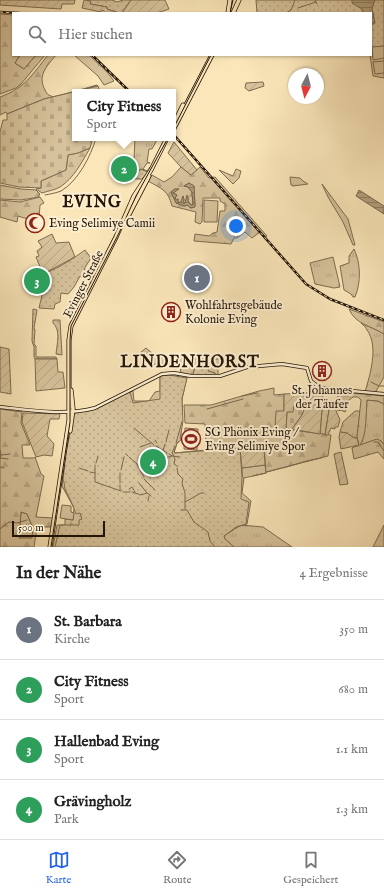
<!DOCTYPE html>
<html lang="de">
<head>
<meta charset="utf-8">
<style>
	body { margin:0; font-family:"IM FELL English",serif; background:#f6f6f6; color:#222 }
	.compass { position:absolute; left:288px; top:68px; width:36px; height:36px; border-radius:50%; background:#fff; box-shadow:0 1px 3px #0004; rotate:187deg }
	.scale { position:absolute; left:12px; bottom:10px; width:93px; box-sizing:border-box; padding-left:4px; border:2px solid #241506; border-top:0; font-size:11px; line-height:14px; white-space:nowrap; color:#241506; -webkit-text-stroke:3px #fcefd2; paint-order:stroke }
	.you { position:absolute; left:236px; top:226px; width:14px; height:14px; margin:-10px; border:3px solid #fff; border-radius:50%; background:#1a73e8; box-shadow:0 0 0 6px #1a73e833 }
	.badge { display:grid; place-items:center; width:26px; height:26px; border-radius:50%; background:#2563eb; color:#fff; font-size:13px; font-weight:700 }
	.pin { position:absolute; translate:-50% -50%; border:2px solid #fff; box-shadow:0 1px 4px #0006 }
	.popup { position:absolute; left:72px; top:89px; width:104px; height:52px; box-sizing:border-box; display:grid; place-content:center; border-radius:0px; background:#fff; filter:drop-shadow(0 1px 3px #0005); font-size:13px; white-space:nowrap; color:#767676 }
	.popup b { font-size:15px; color:#222 }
	.popup::after { content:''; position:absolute; left:50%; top:100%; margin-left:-8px; border:8px solid transparent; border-top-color:#fff }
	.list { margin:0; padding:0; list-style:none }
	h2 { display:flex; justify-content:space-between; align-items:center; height:52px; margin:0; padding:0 16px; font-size:17px }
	h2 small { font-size:13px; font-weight:400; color:#767676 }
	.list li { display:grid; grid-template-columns:26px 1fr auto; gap:12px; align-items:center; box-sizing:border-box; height:60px; padding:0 16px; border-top:1px solid #e0e0e0 }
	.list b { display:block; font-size:15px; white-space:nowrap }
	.list p { margin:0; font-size:13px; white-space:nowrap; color:#767676 }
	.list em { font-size:13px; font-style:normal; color:#767676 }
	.icon { flex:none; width:22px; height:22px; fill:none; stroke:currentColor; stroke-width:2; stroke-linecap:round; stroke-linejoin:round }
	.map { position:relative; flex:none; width:384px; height:547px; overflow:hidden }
	.search { position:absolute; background:#fff; box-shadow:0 1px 3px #0004; left:12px; right:12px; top:12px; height:44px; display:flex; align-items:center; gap:10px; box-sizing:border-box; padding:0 14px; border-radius:0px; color:#767676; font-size:15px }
	.sheet { height:292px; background:#fff }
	nav { display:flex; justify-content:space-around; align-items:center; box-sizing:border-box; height:56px; border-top:1px solid #e0e0e0; background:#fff; font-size:11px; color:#767676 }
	nav a { display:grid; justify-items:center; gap:2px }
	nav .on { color:#2563eb }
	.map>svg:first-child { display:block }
	.grass { fill:url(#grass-tufts); stroke:#7d6c50 }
	.forest { fill:url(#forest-firs); stroke:#7d6c50; fill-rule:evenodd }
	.cemetery { fill:url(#cemetery-stones); stroke:#7d6c50 }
	.park { fill:url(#park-dots); stroke:#7d6c50 }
	.garden { fill:url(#garden-furrows); stroke:#7d6c50 }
	.pitch { fill:#d6c29b; stroke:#7d6c50 }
	.water { fill:url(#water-rules); stroke:#79684d }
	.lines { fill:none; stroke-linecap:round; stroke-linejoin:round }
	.stream { stroke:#79684d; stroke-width:1 }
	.secondary-casing { stroke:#241506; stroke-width:4 }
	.primary-casing { stroke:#241506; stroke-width:5 }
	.secondary { stroke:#fcefd2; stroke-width:2.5 }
	.primary { stroke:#fae6b9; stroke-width:3.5 }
	.tram { stroke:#241506; stroke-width:1 }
	.rail-casing { stroke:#241506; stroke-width:2.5 }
	.rail { stroke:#fcefd2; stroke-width:1; stroke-dasharray:3; stroke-linecap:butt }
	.labels { text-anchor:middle; stroke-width:4; stroke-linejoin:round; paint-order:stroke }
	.poi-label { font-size:12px; fill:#241506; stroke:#fcefd2; text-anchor:start }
	.street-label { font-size:12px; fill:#241506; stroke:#fcefd2 }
	.district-label { font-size:16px; font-weight:bold; letter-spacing:1px; fill:#241506; stroke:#fcefd2 }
</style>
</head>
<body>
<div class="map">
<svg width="384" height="547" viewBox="0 0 384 547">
	<defs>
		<pattern id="grass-tufts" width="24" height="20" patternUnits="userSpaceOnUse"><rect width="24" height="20" fill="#d6c29b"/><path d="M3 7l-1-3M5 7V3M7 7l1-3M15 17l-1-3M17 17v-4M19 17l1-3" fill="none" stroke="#b8a684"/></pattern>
		<pattern id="forest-firs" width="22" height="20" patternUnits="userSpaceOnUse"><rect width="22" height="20" fill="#d6c29b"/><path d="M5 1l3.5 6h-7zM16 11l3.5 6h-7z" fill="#b8a684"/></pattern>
		<pattern id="cemetery-stones" width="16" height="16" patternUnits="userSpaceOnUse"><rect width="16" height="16" fill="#d6c29b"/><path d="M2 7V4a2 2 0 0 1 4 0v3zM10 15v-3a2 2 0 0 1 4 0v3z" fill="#b8a684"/></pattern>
		<pattern id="park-dots" width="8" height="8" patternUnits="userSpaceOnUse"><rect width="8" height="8" fill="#d6c29b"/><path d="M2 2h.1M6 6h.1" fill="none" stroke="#b8a684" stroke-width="1.8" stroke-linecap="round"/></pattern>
		<pattern id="garden-furrows" width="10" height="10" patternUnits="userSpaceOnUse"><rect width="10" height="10" fill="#d6c29b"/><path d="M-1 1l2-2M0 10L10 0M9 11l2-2" fill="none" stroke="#b8a684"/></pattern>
		<pattern id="water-rules" width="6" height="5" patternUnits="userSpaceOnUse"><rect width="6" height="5" fill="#b19f7c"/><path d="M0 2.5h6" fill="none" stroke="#908064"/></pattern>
	</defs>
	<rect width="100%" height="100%" fill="#fae6b9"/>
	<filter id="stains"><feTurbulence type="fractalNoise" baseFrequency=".005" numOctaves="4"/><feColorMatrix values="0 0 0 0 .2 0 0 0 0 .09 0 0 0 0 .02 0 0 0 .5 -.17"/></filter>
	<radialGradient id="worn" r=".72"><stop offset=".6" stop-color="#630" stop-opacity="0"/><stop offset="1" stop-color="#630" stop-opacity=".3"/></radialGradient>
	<!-- grass -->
	<g class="grass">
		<path d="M 74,55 L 89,55 L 107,72 L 114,81 L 104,85 L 98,76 Z"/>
		<path d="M 135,138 L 158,138 L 152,149 L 149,149 L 147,162 L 150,163 L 147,163 L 143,169 L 147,171 L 151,166 L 148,172 L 141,169 L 139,171 L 129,172 L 129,163 L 130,171 L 135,171 L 138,168 L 134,165 L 134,163 L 131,163 L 134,162 L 133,161 L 134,159 Z"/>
		<path d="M 236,169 L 241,171 L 239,178 L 233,184 L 219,170 L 233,176 Z"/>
		<path d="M 290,177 L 300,178 L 303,181 L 308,184 L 293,186 L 291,185 Z"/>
		<path d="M 322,184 L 348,219 L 355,245 L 353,245 L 343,222 L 328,197 Z"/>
		<path d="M 354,249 C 361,263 361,283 355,297 L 353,297 L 351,294 L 344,290 L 340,266 L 349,263 L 349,256 Z"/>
		<path d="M 333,257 L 340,287 L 334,288 L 315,284 L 310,263 Z"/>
		<path d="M 361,323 L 377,330 L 384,334 L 384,377 L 375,393 L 365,392 C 370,375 379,346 367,330 C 366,327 363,325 361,323 Z"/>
		<path d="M 323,397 L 330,404 L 325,435 L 320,434 Z"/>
		<path d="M 367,400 L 378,401 L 384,404 L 384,445 L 381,441 L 359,445 L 362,442 Z"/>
		<path d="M 355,411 L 360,411 L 357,438 L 354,438 L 347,433 L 340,432 L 343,422 Z"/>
		<path d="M 265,465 L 266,473 L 244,478 L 242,476 L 242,468 Z"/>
		<path d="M 21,512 L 27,514 L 33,528 L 32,538 L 19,538 Z"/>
		<path d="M 241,525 L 263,527 L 292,547 L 234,547 L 225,539 L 224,536 Z"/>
		<path d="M 384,525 L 384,547 L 373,547 Z"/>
	</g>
	<!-- forest -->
	<g class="forest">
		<path d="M 0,14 L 13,15 L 13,55 L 20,55 L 15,63 L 24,69 L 36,55 L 45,55 L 21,84 L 16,88 L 0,94 Z"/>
		<path d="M 48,55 L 56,55 C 47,66 37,75 45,90 C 47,95 50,96 55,97 L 97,85 L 98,86 L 44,99 L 7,114 L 6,112 L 0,115 L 0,97 C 25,88 32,75 48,55 Z"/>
		<path d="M 90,148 C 82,162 74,178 60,187 C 55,190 48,191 42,193 L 36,189 L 41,188 L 41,181 L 66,170 L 68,155 L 78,153 Z"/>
		<path d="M 181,167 L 191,175 L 200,167 L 209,178 L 215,177 L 267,236 L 265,237 L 260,232 L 252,238 L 245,232 L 237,238 L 234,238 L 231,244 L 194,241 L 195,234 L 209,236 L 213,233 L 217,232 L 220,211 L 225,211 L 225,204 L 220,201 L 220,198 L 203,198 L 202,222 L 200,224 L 195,222 L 196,212 L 172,206 C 168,190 162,189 148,181 L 152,175 L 164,182 L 172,177 ZM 189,183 L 194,186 L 195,206 L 191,208 L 187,205 L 185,206 L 176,203 L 171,192 L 175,189 L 178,189 L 173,193 L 177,195 L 175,198 L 176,200 L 178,199 L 178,203 L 181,202 L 183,196 L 184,200 L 182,203 L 184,204 L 186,200 L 187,196 L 188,197 L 188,201 L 191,205 L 193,205 L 192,192 L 188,187 L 184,186 Z"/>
		<path d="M 0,185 L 21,189 L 36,190 L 40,194 L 39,195 L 39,197 L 21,200 L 0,199 Z"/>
		<path d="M 40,197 L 44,203 L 40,205 L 39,219 L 24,218 L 18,216 L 17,222 L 0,217 L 0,200 L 20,202 Z"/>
		<path d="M 349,309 L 384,322 L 384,334 C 371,326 355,324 349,309 Z"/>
		<path d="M 146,348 L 152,353 L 153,356 L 186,355 L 186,359 L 229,359 L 234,362 L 218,364 L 218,375 L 215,375 L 215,373 L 208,371 L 208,366 L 200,364 L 195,366 L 193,375 L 187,377 L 182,399 L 181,434 L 179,442 L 177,443 L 174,453 L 206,450 L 205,424 L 185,423 L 184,405 L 211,405 L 259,391 L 274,388 L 274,395 L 284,394 L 284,412 L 275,428 L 331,435 L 328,456 L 266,472 L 264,447 L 240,448 L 242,476 L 244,478 L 242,493 L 251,501 L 247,524 L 233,528 L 218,538 L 229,547 L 53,547 L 57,525 L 65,525 L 65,519 L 73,520 L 74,508 L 62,486 L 67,451 L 74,413 L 90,410 L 112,398 L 133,391 L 134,401 L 149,401 L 155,392 L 160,391 L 160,376 L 162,374 L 180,375 L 181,366 L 178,363 L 143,365 L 144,357 L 141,352 Z"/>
		<path d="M 340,392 L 384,396 L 384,404 L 378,401 L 367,400 C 366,411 367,436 360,445 L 377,439 L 381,441 L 384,445 L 384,459 L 378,452 L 354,459 L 352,448 L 359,445 L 357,437 L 361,400 L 358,397 L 353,397 L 345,403 L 346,410 L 345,412 L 341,410 L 338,411 C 336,405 336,397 340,392 Z"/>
		<path d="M 0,409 L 22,412 L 21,423 L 30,445 L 22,445 L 23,458 L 34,458 L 35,457 L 41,474 L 44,476 L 36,517 L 53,518 L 52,527 L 37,527 L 34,547 L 0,547 ZM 21,512 L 27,514 L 33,528 L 32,538 L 19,538 Z"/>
	</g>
	<!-- cemetery -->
	<g class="cemetery">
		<path d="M 98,86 L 99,89 L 98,92 L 75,92 L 75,138 L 93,138 L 90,148 L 78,153 L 68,155 L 66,170 L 41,181 L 41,188 L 19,187 L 0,183 L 0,132 L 3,120 L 7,120 L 7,114 L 44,99 Z"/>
		<path d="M 294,406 L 305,408 L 302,415 L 292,429 L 286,429 L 287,412 Z"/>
	</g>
	<!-- park -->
	<g class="park">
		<path d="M 86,0 L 112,0 L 117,2 L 123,0 L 131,0 L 123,11 L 126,13 L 119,13 L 107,9 L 107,7 L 90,4 L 90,1 Z"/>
		<path d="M 256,0 L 384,0 L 384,78 L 373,76 L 370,55 L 371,13 L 257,13 Z"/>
		<path d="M 140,169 L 148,172 L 142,179 L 121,179 L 120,178 L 120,172 L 139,171 Z"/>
		<path d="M 85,250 L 91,258 L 84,269 L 95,275 L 92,282 L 80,276 L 74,287 L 68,294 L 61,293 L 60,302 L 55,304 L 54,309 L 39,308 L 44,287 L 44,277 L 30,277 L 30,276 C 48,276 71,260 85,250 Z"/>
		<path d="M 33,309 L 37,310 L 34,328 L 35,330 L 34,344 L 36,346 L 36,357 L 56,357 L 57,359 L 35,359 L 34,357 L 34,347 L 32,341 Z"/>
		<path d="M 53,320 L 60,320 L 62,355 L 56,354 C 57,344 61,330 53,323 Z"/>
		<path d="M 200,364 L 209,366 L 208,371 L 215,373 L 215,375 L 193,375 L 195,366 Z"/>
		<path d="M 169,375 L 187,378 L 182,399 L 183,421 L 180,439 L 181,440 L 177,443 L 174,452 L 175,453 L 240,448 L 242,477 L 241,499 L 249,502 L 246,524 L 236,527 L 224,536 L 225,539 L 234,547 L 55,547 L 60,525 L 79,525 L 79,520 L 82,519 L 80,513 L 76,514 C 73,505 69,497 65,489 C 64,486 65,483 63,480 L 66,453 L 74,414 C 79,410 86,412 92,410 C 105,406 117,397 130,392 L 133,403 L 160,399 L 160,376 Z"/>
	</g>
	<!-- garden -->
	<g class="garden">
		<path d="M 0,0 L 75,0 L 74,4 L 62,4 L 61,9 L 0,5 Z"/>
		<path d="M 84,0 L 91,1 L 90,4 L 107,7 L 107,9 L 119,13 L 104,13 L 104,11 L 102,10 L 101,12 L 82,8 Z"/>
		<path d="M 131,0 L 165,0 L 169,9 L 157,13 L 122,13 Z"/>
		<path d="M 263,82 L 264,86 L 249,91 L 245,88 L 246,83 Z"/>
		<path d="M 174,142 L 197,170 L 191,175 L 181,167 L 168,153 Z"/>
		<path d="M 52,234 L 56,243 L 69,242 L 75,257 L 43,274 L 36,257 L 39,256 L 37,251 L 42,247 L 38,241 Z"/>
		<path d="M 0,347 L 9,349 L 11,394 L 0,392 Z"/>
		<path d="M 35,359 L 57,359 L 58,372 L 63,372 L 65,388 L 36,391 Z"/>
		<path d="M 319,392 L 323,397 L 320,434 L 292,429 L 302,415 L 305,408 L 294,406 L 293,412 L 287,412 L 286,429 L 275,428 L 276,411 L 284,411 L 284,394 Z"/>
		<path d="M 330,404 L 334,406 L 340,420 L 338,427 L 335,427 L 335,429 L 331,428 L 328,435 L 325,435 Z"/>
		<path d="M 23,413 L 60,414 L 59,419 L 50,419 L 47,436 L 54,444 L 52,456 L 44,455 L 36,457 L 22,422 Z"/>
		<path d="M 340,432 L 347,433 L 354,438 L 357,438 L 359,445 L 341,449 L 339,437 Z"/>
		<path d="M 264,448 L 265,465 L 242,468 L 240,449 Z"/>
		<path d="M 341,452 L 348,484 L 340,485 L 334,454 Z"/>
	</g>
	<!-- pitch -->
	<g class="pitch">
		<path d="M 384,46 L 384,58 L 373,60 L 372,47 Z"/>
		<path d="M 20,55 L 36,55 L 24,69 L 15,63 Z"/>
		<path d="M 384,61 L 384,73 L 375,74 L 373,62 Z"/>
		<path d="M 204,200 L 218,201 L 217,222 L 204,222 Z"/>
		<path d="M 185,428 L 198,429 L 197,450 L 184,449 Z"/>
		<path d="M 62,505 L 71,506 L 71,512 L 74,513 L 73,520 L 60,518 Z"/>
	</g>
	<!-- water -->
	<g class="water">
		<path d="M 352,0 L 375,0 L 372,8 L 375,23 L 371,25 L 371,13 L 363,13 L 362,9 L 352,3 Z"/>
		<path d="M 189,183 L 194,186 L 195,207 L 191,208 L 187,205 L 185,206 L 176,203 L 171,192 L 175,189 L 179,189 L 173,193 L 177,195 L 175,198 L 176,200 L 178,199 L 178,203 L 181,202 L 183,196 L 184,200 L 183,203 L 184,204 L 186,200 L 187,195 L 188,197 L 188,201 L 191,205 L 193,205 L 192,192 L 188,187 L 184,186 Z"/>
		<path d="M 359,190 L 384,206 L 384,214 L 356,196 Z"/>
	</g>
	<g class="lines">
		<!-- stream -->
		<g class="stream">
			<path d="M 315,0 L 317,4"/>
			<path d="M 298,8 L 316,2"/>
			<path d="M 286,13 L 291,10 L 295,0"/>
			<path d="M 45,195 C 50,194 56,193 61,191 C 78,181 91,156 96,138"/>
			<path d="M 371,382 L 379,386 L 384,386"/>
			<path d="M 242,396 L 257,393"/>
			<path d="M 207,409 L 243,399"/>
			<path d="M 134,428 L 154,445"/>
			<path d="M 155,440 L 157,443"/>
			<path d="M 166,442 L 169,430"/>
			<path d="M 374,442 L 378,442 L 384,451"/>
			<path d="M 176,443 L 182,422"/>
			<path d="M 156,446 L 167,453"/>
			<path d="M 175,446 L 172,453 L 175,459 L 174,464 L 177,466"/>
			<path d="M 140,447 L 151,443"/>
			<path d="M 0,450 L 1,455 L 0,459"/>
			<path d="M 163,451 L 165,444"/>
			<path d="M 126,454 L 128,456"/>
			<path d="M 169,454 L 172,456 L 180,457"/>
			<path d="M 1,455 L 10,454"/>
			<path d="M 157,456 L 165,458 L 172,456"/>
			<path d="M 129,457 L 137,464 L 144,477"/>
			<path d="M 1,458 L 8,459"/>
			<path d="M 307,461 L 321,458"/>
			<path d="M 96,463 L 98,456"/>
			<path d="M 95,465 L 95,482 L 121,491"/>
			<path d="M 0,467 L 4,468"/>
			<path d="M 79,468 L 88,471"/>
			<path d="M 177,468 L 178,474 L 183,479 L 182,483 L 185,493 L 185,509"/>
			<path d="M 283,468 L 307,461"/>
			<path d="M 121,470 L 124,457"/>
			<path d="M 90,472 L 95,473"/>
			<path d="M 267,472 L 282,468"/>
			<path d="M 253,476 L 266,473"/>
			<path d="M 144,479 L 155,490"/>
			<path d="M 120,483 L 120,473"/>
			<path d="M 139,483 L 147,493"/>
			<path d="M 120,485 L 120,490"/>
			<path d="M 129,489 L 132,487 L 135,492"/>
			<path d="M 123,492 L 130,492"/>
			<path d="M 132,492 L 141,495 L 147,493 L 151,496"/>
			<path d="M 148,501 L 149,496"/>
			<path d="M 185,502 L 201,493 L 204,493"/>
			<path d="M 181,510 L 187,510 L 194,522 L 208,532 L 210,541 L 215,547"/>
			<path d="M 0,529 L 9,522 L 17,523 L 27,520"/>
		</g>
		<defs>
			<path id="secondary" d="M 0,407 C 29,410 66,416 95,408 L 162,374 L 174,373 L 191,376 L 220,376 L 247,367 L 282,364 L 307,368 L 311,381 L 320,388 L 384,394"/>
			<g id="primary">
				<path d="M 228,13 L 230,0"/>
				<path d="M 233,13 L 239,0"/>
				<path d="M 173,126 L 183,105"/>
				<path d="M 173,130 L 212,55"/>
				<path d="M 124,224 L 149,176"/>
				<path d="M 70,431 L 73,409 L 71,390"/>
				<path d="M 50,547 L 69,420 L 69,340 L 71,326 L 116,237 L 134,196 L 151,170 L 167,138"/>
			</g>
		</defs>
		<!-- secondary casing -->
		<use href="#secondary" class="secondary-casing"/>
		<!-- primary casing -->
		<use href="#primary" class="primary-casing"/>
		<!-- secondary -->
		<use href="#secondary" class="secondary"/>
		<!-- primary -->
		<use href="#primary" class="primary"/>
		<!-- tram -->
		<g class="tram">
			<path d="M 230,13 L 233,0"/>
			<path d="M 173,129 L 211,55"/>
			<path d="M 51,547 L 70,422 L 70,340 L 71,326 L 119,233 L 136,196 L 168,138"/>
		</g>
		<defs>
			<g id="rail">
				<path d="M 0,12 L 19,13"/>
				<path d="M 92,55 L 130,92"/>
				<path d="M 173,134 L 306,284 L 330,299 L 384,320"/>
			</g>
		</defs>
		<!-- rail casing -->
		<use href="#rail" class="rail-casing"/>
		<!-- rail -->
		<use href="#rail" class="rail"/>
	</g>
	<!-- icons -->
	<defs>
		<symbol id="mosque-ring" viewBox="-11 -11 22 22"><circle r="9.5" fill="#fcefd2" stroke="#8f2418" stroke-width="1.5"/><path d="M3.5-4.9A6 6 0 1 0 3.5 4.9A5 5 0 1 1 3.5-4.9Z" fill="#8f2418"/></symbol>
		<symbol id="building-ring" viewBox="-11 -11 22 22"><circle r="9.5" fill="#fcefd2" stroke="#8f2418" stroke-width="1.5"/><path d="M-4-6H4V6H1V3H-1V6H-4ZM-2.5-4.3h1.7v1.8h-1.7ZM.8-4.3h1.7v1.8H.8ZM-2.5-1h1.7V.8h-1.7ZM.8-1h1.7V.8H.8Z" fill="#8f2418"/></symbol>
		<symbol id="stadium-ring" viewBox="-11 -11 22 22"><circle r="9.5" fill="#fcefd2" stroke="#8f2418" stroke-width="1.5"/><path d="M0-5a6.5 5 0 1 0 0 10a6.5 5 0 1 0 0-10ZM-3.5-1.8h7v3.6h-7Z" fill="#8f2418"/></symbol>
	</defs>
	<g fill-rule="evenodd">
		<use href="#mosque-ring" x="24" y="212" width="22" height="22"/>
		<use href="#building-ring" x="160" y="301" width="22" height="22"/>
		<use href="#building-ring" x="311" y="360" width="22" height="22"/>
		<use href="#stadium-ring" x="180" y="428" width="22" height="22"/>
	</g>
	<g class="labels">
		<!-- poi labels -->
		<g class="poi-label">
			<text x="49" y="227">Eving Selimiye Camii</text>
			<text x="185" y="309">Wohlfahrtsgebäude<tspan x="185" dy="14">Kolonie Eving</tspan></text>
			<text x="322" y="394" text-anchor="middle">St. Johannes<tspan x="322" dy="14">der Täufer</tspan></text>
			<text x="205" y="436">SG Phönix Eving /<tspan x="205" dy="14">Eving Selimiye Spor</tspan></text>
		</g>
		<!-- street labels -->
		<g class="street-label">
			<text transform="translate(83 284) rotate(-63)" y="4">Evinger Straße</text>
		</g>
		<!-- district labels -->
		<g class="district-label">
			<text x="92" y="207">EVING</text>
			<text x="190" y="367">LINDENHORST</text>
		</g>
	</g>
	<rect width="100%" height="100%" filter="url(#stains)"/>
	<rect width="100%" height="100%" fill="url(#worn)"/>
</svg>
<svg class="compass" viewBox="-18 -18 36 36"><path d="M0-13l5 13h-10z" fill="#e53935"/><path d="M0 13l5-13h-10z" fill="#767676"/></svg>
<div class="scale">500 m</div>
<div class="you"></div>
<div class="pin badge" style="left:197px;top:278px;background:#6b7280">1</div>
<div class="pin badge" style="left:124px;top:169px;background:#2e9e5b">2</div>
<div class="popup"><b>City Fitness</b>Sport</div>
<div class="pin badge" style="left:37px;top:281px;background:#2e9e5b">3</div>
<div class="pin badge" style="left:153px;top:462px;background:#2e9e5b">4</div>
<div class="search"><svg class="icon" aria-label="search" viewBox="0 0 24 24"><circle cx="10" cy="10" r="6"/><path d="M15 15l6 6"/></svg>Hier suchen</div>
</div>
<section class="sheet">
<h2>In der Nähe<small>4 Ergebnisse</small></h2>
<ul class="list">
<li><span class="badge" style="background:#6b7280">1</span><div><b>St. Barbara</b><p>Kirche</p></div><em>350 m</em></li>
<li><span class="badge" style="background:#2e9e5b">2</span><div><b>City Fitness</b><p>Sport</p></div><em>680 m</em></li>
<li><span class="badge" style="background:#2e9e5b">3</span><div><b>Hallenbad Eving</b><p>Sport</p></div><em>1.1 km</em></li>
<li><span class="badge" style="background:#2e9e5b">4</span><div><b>Grävingholz</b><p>Park</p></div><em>1.3 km</em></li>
</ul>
</section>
<nav>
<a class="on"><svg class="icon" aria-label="map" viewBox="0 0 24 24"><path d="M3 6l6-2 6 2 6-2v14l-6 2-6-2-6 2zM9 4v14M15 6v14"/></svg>Karte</a>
<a><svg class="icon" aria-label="directions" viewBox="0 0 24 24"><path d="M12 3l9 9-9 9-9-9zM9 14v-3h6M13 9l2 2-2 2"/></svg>Route</a>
<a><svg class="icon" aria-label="saved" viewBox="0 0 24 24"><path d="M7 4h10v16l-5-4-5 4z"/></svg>Gespeichert</a>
</nav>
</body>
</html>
